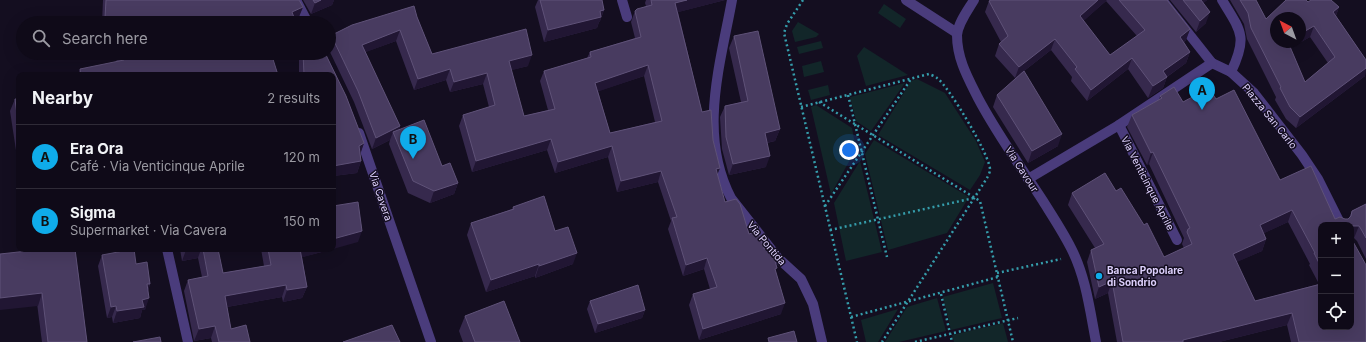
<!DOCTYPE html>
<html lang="en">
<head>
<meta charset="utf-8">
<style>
	body { margin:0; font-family:Inter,sans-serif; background:#181321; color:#f1f3f6 }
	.controls { position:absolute; right:12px; bottom:12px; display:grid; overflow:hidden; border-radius:8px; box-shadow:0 4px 16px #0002 }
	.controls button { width:36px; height:36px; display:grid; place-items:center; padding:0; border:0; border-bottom:1px solid #2f2b37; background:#0f0a18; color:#f1f3f6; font:20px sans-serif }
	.compass { position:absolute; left:1270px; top:12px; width:36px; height:36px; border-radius:50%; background:#0f0a18; box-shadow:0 4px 16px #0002; rotate:319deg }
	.you { position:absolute; left:849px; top:150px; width:14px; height:14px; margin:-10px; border:3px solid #fff; border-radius:50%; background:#1a73e8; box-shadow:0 0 0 6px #1a73e833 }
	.badge { display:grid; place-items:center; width:26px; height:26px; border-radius:50%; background:#0facea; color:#111; font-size:13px; font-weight:700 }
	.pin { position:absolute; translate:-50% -33px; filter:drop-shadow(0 1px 2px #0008) }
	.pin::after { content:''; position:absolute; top:21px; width:14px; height:12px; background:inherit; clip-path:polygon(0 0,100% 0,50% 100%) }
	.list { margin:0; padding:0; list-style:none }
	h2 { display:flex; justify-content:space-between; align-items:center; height:52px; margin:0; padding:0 16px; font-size:17px }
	h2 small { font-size:13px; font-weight:400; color:#9b9aa2 }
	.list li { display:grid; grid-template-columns:26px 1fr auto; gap:12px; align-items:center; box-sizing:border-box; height:64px; padding:0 16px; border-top:1px solid #2f2b37 }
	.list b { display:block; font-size:15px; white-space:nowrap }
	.list p { margin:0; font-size:13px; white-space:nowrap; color:#9b9aa2 }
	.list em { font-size:13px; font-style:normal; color:#9b9aa2 }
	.icon { flex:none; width:22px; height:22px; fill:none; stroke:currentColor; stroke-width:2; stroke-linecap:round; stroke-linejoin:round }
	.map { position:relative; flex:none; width:1366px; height:342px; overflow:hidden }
	.search { position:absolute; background:#0f0a18; box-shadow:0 4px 16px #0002; left:16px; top:16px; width:320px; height:44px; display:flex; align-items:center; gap:10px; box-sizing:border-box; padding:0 14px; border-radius:22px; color:#9b9aa2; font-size:15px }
	.panel { position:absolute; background:#0f0a18; box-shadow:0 4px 16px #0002; left:16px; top:72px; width:320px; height:180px; border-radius:8px }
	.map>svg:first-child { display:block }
	.green { fill:#122629 }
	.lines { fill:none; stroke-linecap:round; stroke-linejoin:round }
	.path { stroke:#359dab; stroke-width:2.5; stroke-dasharray:2 3; stroke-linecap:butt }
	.service { stroke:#4a3c7c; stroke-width:10 }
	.minor { stroke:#4a3c7c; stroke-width:10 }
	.tertiary { stroke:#4a3c7c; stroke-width:10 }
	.wall { fill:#36294d; fill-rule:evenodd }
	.shaded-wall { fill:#211633 }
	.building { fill:#483b60; stroke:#5f5278; fill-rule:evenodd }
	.poi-dot { fill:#0facea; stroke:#140e20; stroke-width:1.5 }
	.labels { text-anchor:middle; stroke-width:3; stroke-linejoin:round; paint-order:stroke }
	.street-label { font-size:10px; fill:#ddd0fc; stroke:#140e20 }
	.poi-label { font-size:10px; font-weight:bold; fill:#ddd0fc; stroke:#140e20; text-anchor:start }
</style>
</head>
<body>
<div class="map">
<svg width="1366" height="342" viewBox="0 0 1366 342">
	<rect width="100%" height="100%" fill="#140e20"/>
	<!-- green -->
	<g class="green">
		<path d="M 884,4 L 906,19 L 900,28 L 878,13 Z"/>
		<path d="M 798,22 L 819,34 L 816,37 L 795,42 L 792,31 Z"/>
		<path d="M 821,41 L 823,48 L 799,54 L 797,47 Z"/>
		<path d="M 864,47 L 908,75 L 866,86 L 857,56 Z"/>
		<path d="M 821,61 L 824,72 L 804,77 L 802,66 Z"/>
		<path d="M 917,79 L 945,93 L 976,141 L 985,162 L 980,175 L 970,190 L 878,135 L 911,81 Z"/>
		<path d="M 905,83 L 871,131 L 856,121 L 850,97 Z"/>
		<path d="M 828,85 L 830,95 L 811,100 L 808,90 Z"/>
		<path d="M 816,105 L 852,128 L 856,149 L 831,194 L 811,107 Z"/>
		<path d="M 874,140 L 969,197 L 947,233 L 888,250 L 865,154 Z"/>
		<path d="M 860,161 L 882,252 L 846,261 L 834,203 Z"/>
		<path d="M 993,283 L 1002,318 L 951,330 L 943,297 Z"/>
		<path d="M 937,298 L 946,331 L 899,342 L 885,342 L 907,307 Z"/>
		<path d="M 898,309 L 878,342 L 866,342 L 861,320 Z"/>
		<path d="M 1003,323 L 1008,342 L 954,342 L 952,335 Z"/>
	</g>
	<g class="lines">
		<!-- path -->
		<g class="path">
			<path d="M 803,0 L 787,24 L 784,33 L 857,342"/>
			<path d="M 848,95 L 887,257"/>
			<path d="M 819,102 L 980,201 L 1013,342"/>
			<path d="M 801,107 L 929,74 C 931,75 935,76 937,78 C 948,85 991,157 990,170 C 990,172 988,176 987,178 L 882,342"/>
			<path d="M 825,206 L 911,79"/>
			<path d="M 830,230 L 974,198"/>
			<path d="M 997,273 L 1061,259"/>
			<path d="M 941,294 L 952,342"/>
			<path d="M 851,317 L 998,277"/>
			<path d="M 915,342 L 1018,318"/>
		</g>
		<!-- service -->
		<g class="service">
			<path d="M 1222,0 C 1241,31 1248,37 1231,72"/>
			<path d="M 1119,125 L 1177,240"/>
		</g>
		<!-- minor -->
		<g class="minor">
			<path d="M 296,0 L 308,23"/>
			<path d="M 622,0 L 627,17"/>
			<path d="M 732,0 C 720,66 698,135 731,198 L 778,258 L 801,279 L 813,304 L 822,342"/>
			<path d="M 906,0 L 957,33"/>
			<path d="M 1162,0 L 1212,63 L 1231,72 L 1254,93 L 1302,155 L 1318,179 L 1341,225"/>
			<path d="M 359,133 L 431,342"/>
			<path d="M 1028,179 L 1119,125 L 1212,63"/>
			<path d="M 167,249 L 188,342"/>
		</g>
		<!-- tertiary -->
		<path class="tertiary" d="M 974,0 C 968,10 958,23 957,35 C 957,59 968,78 978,98 C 997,134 1021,167 1043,201 C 1053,217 1063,232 1071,248 C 1086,277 1090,311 1096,342"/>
	</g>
	<!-- wall -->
	<g class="wall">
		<path d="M 103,0 L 299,0 L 303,7 L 298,19 L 295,20 L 296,23 L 102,23 Z"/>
		<path d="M 303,0 L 334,0 L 332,5 L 311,14 Z"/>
		<path d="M 538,0 L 602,0 L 604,10 L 600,21 L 599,22 L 597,28 L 544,42 L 535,7 Z"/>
		<path d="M 646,0 L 725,0 L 678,12 L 702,112 L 713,140 L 720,168 L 717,174 L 725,202 L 749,234 L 764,249 L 776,272 L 781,314 L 699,340 L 689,305 L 693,294 L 710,289 L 704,269 L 683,276 L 668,229 L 671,221 L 658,182 L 617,192 L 608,157 L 555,173 L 547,150 L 472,172 L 459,126 L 463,115 L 489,107 L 483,84 L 450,92 L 446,80 L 414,90 L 396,41 L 365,52 L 400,126 L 399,130 L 442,166 L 458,183 L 454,194 L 430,203 L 408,193 L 389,144 L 390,140 L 372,149 L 354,102 L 329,50 L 329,38 L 330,36 L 417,17 L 432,54 L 528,66 L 511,70 L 524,116 L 548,110 L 540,81 L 544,71 L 587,58 L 590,52 L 635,38 L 631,22 L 635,11 L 646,6 L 645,3 ZM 644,76 L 655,122 L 610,133 L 598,91 Z"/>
		<path d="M 991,0 L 1167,0 L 1190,29 L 1186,40 L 1184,42 L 1190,52 L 1186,63 L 1167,77 L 1163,88 L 1148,98 L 1128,69 L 1087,101 L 1071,81 L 1072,77 L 1051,50 L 1015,78 L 995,56 L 999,44 L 1001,42 L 985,12 L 989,1 ZM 1106,1 L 1137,36 L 1110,55 L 1083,21 Z"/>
		<path d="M 1170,0 L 1207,0 L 1203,3 L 1206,23 L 1196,32 Z"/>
		<path d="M 1230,0 L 1256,0 L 1266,19 L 1308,2 L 1339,7 L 1336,16 L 1366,60 L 1365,76 L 1296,128 L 1286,119 L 1275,100 L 1276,97 L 1247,39 L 1244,24 ZM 1310,37 L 1328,63 L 1305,82 L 1290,48 Z"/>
		<path d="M 734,36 L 780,129 L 775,141 L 767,143 L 766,167 L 729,175 L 722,149 L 720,117 L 725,106 L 741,102 L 729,48 Z"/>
		<path d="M 118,53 L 281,53 L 272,56 L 278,75 L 78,75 L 80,69 L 117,62 L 116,59 Z"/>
		<path d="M 302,53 L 325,53 L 346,96 L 364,143 L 360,154 L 361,161 L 357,173 L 333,176 L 333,75 L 299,75 L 299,60 Z"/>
		<path d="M 997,95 L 1058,146 L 1028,163 L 993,107 Z"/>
		<path d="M 1160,96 L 1183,102 L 1216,99 L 1280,180 L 1335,219 L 1348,219 L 1349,218 L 1352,211 L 1366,204 L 1366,259 L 1357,241 L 1354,238 L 1351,238 L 1366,342 L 1291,342 L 1287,325 L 1219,342 L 1117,342 L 1108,293 L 1095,299 L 1087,262 L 1091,250 L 1095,248 L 1068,205 L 1072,193 L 1116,191 L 1164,257 L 1184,248 L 1182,244 L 1184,238 L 1149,164 L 1147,165 L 1127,127 L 1132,115 L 1159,100 ZM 1288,222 L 1310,264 L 1309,265 L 1319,284 L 1255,301 L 1236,262 L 1262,251 L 1266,239 L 1264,233 ZM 1321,225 L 1351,327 L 1321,327 Z"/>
		<path d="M 15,99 L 19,99 L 19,170 L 10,111 Z"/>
		<path d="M 513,207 L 555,231 L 573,264 L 535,278 L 535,276 L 486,292 L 467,235 L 471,223 L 512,209 Z"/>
		<path d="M 30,249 L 75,249 L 87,342 L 42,342 Z"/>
		<path d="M 180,249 L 218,249 L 223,273 L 264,266 L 261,249 L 333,249 L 302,257 L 307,287 L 302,298 L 283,302 L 282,297 L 227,307 L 231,329 L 250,342 L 212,342 L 211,338 L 194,341 L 184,291 L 188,280 L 202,277 L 198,258 L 182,261 Z"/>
		<path d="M 102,255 L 136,264 L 150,284 L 148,291 L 145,310 L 142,310 L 140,318 L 113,323 L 112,317 L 107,318 L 98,266 Z"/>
		<path d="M 590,301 L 645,310 L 642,318 L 595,333 L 587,309 Z"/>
		<path d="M 465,316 L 520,342 L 463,342 L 459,331 Z"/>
	</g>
	<!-- shaded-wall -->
	<g class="shaded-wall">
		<path d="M 321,0 L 334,0 L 332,5 L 311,14 L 315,3 Z"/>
		<path d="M 687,0 L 725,0 L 671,14 L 675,3 Z"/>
		<path d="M 1098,0 L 1107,0 L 1076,28 L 1080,16 Z"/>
		<path d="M 1199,0 L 1207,0 L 1195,10 Z"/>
		<path d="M 303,7 L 298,19 L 288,23 L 292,12 Z"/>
		<path d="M 1339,7 L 1335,18 L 1333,12 Z"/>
		<path d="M 604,10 L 600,21 L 599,22 L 597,28 L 544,42 L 548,30 Z"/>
		<path d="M 1210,12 L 1206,23 L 1196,32 L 1200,21 Z"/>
		<path d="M 105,18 L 198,22 L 198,23 L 103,23 Z"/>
		<path d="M 1314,26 L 1310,37 L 1283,52 L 1287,42 L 1300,42 L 1300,34 Z"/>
		<path d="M 1190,29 L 1186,40 L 1176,48 L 1180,37 Z"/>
		<path d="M 400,30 L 396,41 L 358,55 L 362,45 Z"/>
		<path d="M 1055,39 L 1051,50 L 1015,78 L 1019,67 Z"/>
		<path d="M 1190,52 L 1186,63 L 1165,78 L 1167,77 L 1163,88 L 1148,98 L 1153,86 L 1163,71 Z"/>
		<path d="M 266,53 L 281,53 L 265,58 Z"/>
		<path d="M 532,55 L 528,66 L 505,72 L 509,61 Z"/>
		<path d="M 1132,58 L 1128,69 L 1087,101 L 1091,90 Z"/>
		<path d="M 648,65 L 644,76 L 591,94 L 595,83 Z"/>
		<path d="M 1366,68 L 1365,76 L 1296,128 L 1300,117 Z"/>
		<path d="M 450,69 L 446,80 L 414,90 L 418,79 Z"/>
		<path d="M 487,73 L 483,84 L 450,92 L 454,82 Z"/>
		<path d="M 400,126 L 397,137 L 393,132 L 390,140 L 372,149 L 376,138 Z"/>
		<path d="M 780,129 L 775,141 L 761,144 L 765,133 Z"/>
		<path d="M 1062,134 L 1058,146 L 1028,163 L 1032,151 Z"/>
		<path d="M 551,139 L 547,150 L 472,172 L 476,161 Z"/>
		<path d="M 364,143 L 360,155 L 359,146 Z"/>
		<path d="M 612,146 L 608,157 L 555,173 L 558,162 Z"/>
		<path d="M 1153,152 L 1149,164 L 1147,165 L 1151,153 Z"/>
		<path d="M 770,156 L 766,167 L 729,175 L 733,164 Z"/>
		<path d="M 361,161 L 357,173 L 333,176 L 333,166 Z"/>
		<path d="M 720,168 L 716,178 L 716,169 Z"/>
		<path d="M 661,171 L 658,182 L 617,192 L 621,181 Z"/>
		<path d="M 458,183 L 454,194 L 430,203 L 434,191 Z"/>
		<path d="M 1292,210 L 1288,222 L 1256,237 L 1260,225 Z"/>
		<path d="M 1353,226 L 1359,226 L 1354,238 L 1351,238 L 1351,228 Z"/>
		<path d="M 362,231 L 358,242 L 333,249 L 333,239 Z"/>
		<path d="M 1266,239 L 1262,251 L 1228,266 L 1233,254 Z"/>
		<path d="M 189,249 L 201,249 L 198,258 L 182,261 L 186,250 Z"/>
		<path d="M 299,249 L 333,249 L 296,259 Z"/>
		<path d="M 577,253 L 573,264 L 535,278 L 539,266 Z"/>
		<path d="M 707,258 L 704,269 L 683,276 L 686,265 Z"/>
		<path d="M 539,264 L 535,276 L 486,292 L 491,280 Z"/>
		<path d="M 1112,281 L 1108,293 L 1095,299 L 1099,287 Z"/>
		<path d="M 147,284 L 150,284 L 146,295 Z"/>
		<path d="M 286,285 L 282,297 L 221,308 L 225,296 Z"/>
		<path d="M 307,287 L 302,298 L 283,302 L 287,290 Z"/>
		<path d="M 42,293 L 38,306 L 0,310 L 0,298 Z"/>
		<path d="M 149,298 L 145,310 L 142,310 L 140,318 L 113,323 L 117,311 L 142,300 Z"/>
		<path d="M 785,303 L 781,314 L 699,340 L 703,329 Z"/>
		<path d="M 116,306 L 112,317 L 107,318 L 111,307 Z"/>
		<path d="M 645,310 L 642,318 L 595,333 L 598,324 Z"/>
		<path d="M 1292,313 L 1287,325 L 1219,342 L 1182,342 L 1183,340 Z"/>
		<path d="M 215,326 L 211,338 L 194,341 L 199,329 Z"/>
	</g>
	<!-- building -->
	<g class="building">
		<path d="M 106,0 L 299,0 L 303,7 L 292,12 L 296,23 L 197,23 L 198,22 L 105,18 Z"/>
		<path d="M 313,0 L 321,0 L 315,3 Z"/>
		<path d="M 540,0 L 602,0 L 604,10 L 600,11 L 601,17 L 548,30 Z"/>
		<path d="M 651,0 L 687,0 L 675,3 L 702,112 L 711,110 L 713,140 L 720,168 L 716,169 L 725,202 L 736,199 L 740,204 L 749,234 L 758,231 L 764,249 L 771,247 L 777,268 L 775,269 L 785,303 L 703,329 L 693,294 L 717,287 L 707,258 L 686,265 L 672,218 L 677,217 L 661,171 L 621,181 L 612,146 L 558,162 L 551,139 L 476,161 L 463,115 L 495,105 L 487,73 L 454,82 L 450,69 L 418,79 L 400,30 L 362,45 L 400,126 L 376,138 L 358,91 L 333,39 L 330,36 L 352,25 L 414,6 L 417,17 L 432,54 L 526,29 L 532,55 L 509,61 L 524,116 L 555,109 L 544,71 L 591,57 L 590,52 L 641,37 L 635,11 L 637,9 L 652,5 ZM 648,65 L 662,121 L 610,133 L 595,83 Z"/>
		<path d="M 991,0 L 1098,0 L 1080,16 L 1110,55 L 1145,30 L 1119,0 L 1167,0 L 1190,29 L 1180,37 L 1190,52 L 1163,71 L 1167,77 L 1153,86 L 1132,58 L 1091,90 L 1075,69 L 1077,67 L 1055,39 L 1019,67 L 999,44 L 1008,36 L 989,1 Z"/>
		<path d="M 1183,0 L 1201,0 L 1210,12 L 1200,21 Z"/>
		<path d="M 1240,0 L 1256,0 L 1266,19 L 1286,0 L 1306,0 L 1308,2 L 1311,0 L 1331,0 L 1339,7 L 1333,12 L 1366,60 L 1366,68 L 1300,117 L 1290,107 L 1280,88 L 1281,87 L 1251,28 L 1248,13 ZM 1276,18 L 1300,18 L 1300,34 L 1314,26 L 1335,57 L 1305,82 L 1288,42 L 1276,42 Z"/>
		<path d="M 758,31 L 780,129 L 765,133 L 770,156 L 733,164 L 726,137 L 725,106 L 748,101 L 734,36 Z"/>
		<path d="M 122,53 L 271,53 L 278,75 L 81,75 L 80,69 L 124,60 Z"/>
		<path d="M 303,53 L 325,53 L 346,96 L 364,143 L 359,146 L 361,161 L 333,166 L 333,75 L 304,75 Z"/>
		<path d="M 1024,71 L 1062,134 L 1032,151 L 997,95 Z"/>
		<path d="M 1174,87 L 1183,102 L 1209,88 L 1216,99 L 1234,90 L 1280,180 L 1311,166 L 1335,219 L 1340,217 L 1345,219 L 1348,219 L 1351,216 L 1352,211 L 1366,204 L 1366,238 L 1361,229 L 1359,226 L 1353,226 L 1351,228 L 1351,225 L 1321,225 L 1321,267 L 1314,253 L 1315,253 L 1292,210 L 1260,225 L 1266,239 L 1233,254 L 1255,301 L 1321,284 L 1321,327 L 1351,327 L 1351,238 L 1366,265 L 1366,342 L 1299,342 L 1292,313 L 1183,340 L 1183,342 L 1123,342 L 1112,281 L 1099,287 L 1091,250 L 1104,244 L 1072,193 L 1105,173 L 1116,191 L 1121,188 L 1144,225 L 1147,223 L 1164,257 L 1192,244 L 1187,232 L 1188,229 L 1190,228 L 1153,152 L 1151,153 L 1132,115 L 1162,98 L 1160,96 Z"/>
		<path d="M 15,99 L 19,99 L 19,130 Z"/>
		<path d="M 424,120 L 442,166 L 450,163 L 458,183 L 434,191 L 413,181 L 393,132 Z"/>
		<path d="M 544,196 L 555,231 L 568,227 L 577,253 L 539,266 L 539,264 L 491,280 L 471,223 L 514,209 L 513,207 Z"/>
		<path d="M 358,202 L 362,231 L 333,239 L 333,206 Z"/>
		<path d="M 36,249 L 75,249 L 87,342 L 48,342 L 42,293 L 0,298 L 0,254 L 37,250 Z"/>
		<path d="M 134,249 L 136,264 L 147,262 L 150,284 L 147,284 L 149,298 L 142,300 L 144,307 L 117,311 L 116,306 L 111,307 L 102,255 Z"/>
		<path d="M 203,249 L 218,249 L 223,273 L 271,265 L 268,249 L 300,249 L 307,287 L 287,290 L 286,285 L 225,296 L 231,329 L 246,325 L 250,342 L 219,342 L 215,326 L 199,329 L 188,280 L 208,276 Z"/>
		<path d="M 638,285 L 645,310 L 598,324 L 590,301 Z"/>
		<path d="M 504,301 L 520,342 L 475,342 L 465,316 Z"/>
		<path d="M 392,325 L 400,342 L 343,342 Z"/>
		<path d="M 794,331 L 797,342 L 769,342 L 768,338 Z"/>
		<path d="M 160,337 L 161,342 L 133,342 Z"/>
	</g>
	<!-- markers -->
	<circle class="poi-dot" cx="1099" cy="276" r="4"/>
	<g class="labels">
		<!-- street labels -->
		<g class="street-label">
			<text transform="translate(1270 116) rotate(51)" y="4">Piazza San Carlo</text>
			<text transform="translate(1022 169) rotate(57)" y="4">Via Cavour</text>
			<text transform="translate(1148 183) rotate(63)" y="4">Via Venticinque Aprile</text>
			<text transform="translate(381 196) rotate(71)" y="4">Via Cavera</text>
			<text transform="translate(767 243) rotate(50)" y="4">Via Pontida</text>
		</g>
		<!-- poi labels -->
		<g class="poi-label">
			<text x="1107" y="274">Banca Popolare<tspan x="1107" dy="12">di Sondrio</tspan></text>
		</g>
	</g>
</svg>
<div class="controls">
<button>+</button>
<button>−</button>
<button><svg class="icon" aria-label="locate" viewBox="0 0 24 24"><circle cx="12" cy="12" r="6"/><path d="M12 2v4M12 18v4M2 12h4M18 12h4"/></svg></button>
</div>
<svg class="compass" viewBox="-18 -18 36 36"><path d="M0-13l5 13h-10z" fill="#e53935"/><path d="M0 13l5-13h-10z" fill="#9b9aa2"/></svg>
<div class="you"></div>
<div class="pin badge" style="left:1202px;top:110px">A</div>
<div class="pin badge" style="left:413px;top:159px">B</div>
<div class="search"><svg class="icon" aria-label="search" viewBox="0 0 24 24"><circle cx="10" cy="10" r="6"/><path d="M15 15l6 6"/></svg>Search here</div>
<section class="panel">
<h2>Nearby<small>2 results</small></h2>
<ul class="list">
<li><span class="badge">A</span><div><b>Era Ora</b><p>Café · Via Venticinque Aprile</p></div><em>120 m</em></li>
<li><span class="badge">B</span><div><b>Sigma</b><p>Supermarket · Via Cavera</p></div><em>150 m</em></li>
</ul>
</section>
</div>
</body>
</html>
